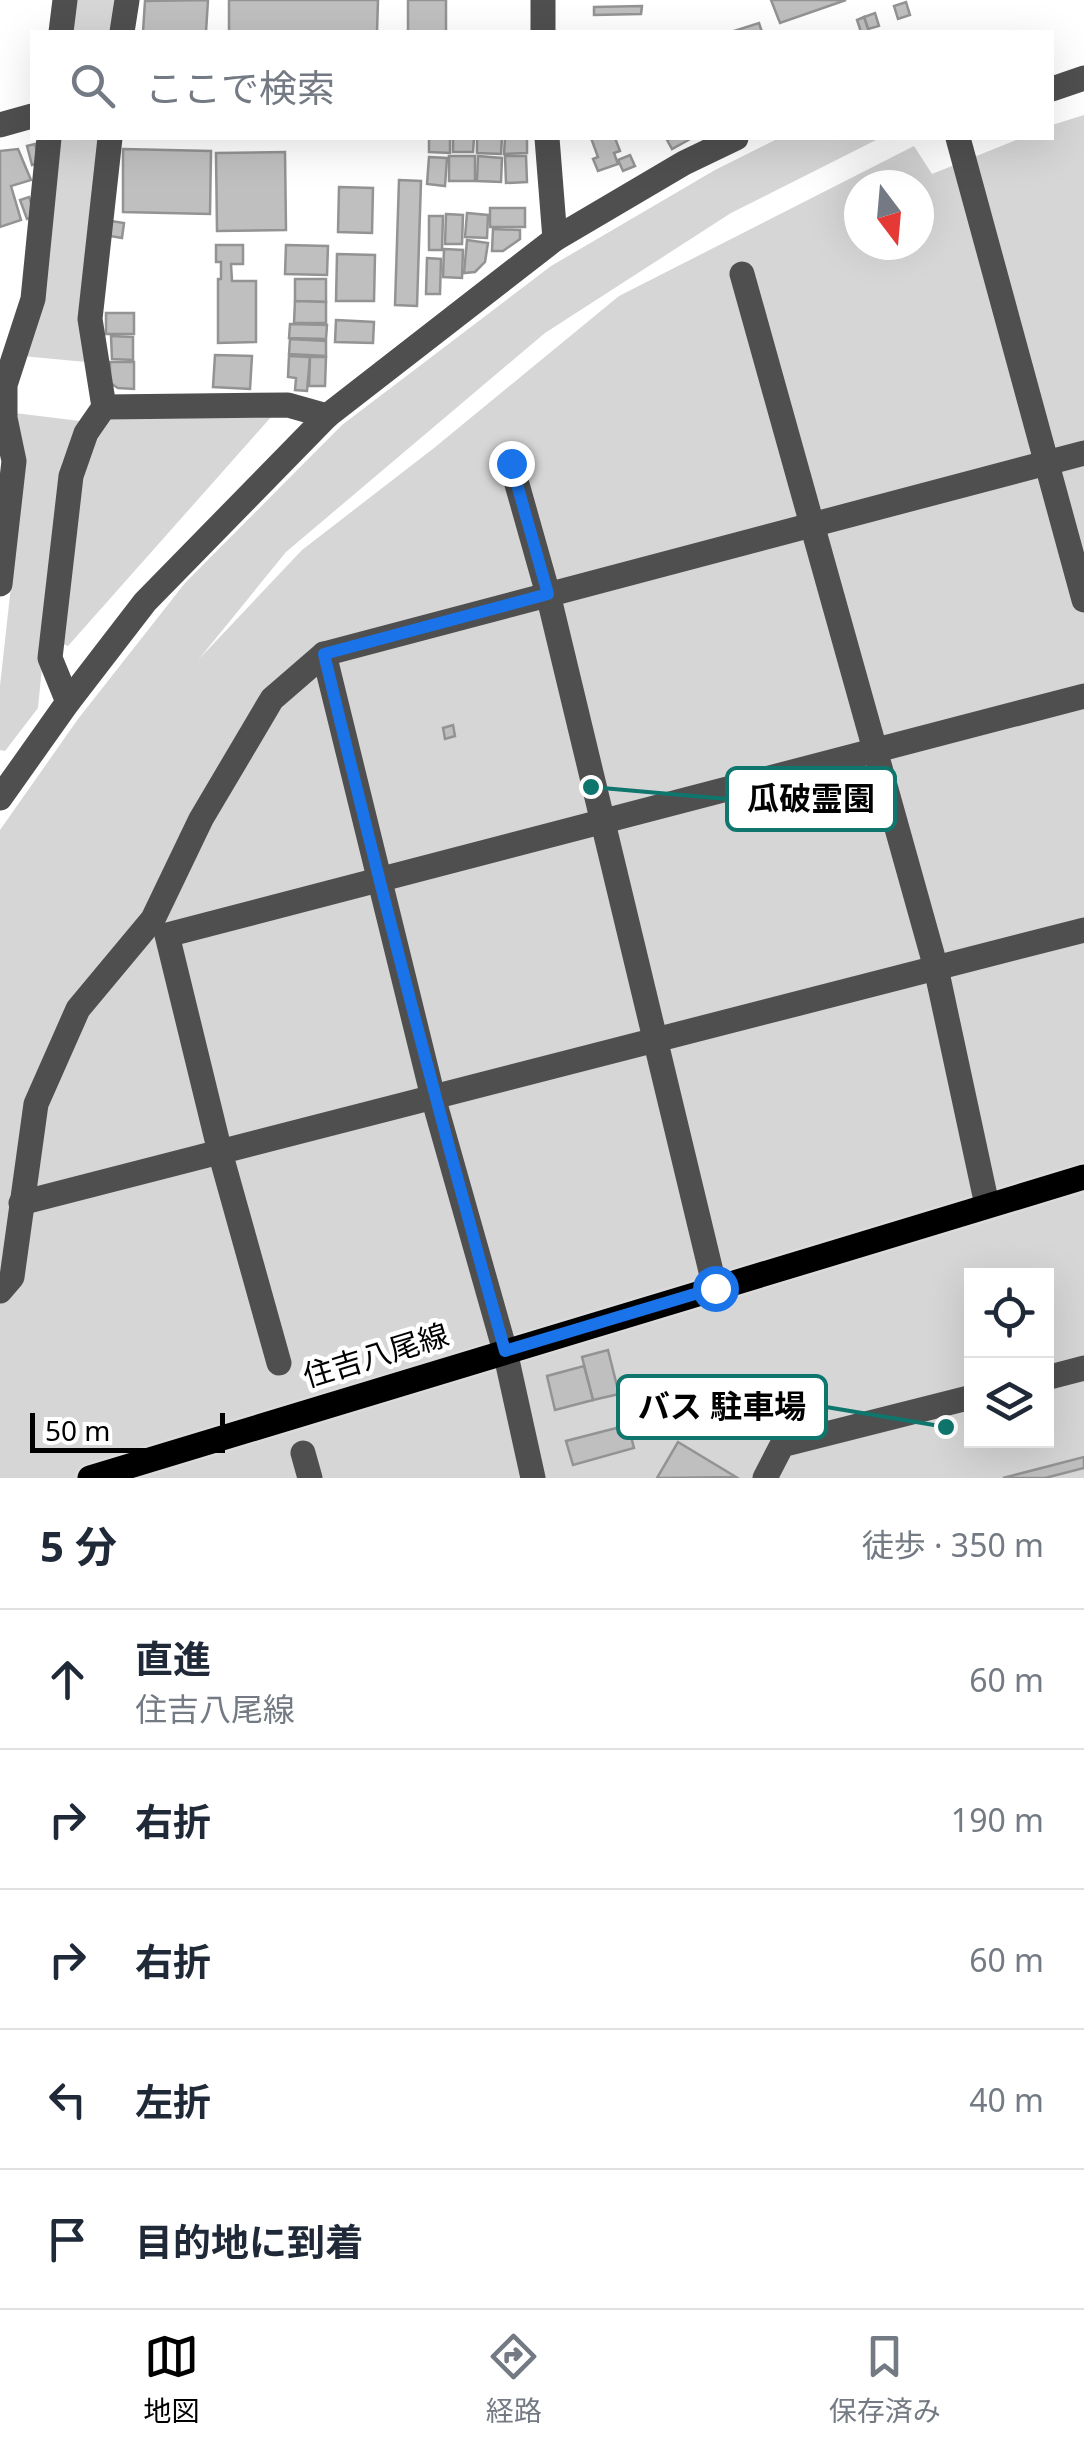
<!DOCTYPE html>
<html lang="ja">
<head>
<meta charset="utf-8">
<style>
	body { margin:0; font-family:"Noto Sans","Noto Sans JP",sans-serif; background:#f2f2f3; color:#1f2937 }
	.controls { position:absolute; right:30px; bottom:30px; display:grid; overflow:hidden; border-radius:0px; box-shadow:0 10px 40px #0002 }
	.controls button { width:90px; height:90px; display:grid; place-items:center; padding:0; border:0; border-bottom:2px solid #e0e1e3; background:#fff; color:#1f2937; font:50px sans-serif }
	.compass { position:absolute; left:844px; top:170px; width:90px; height:90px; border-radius:50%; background:#fff; box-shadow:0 10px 40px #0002; rotate:164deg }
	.scale { position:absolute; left:30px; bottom:25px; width:195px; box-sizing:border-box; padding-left:10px; border:5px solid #000; border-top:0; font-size:28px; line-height:35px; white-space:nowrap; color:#000; -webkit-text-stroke:8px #fff; paint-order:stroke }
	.stop { position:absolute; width:30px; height:30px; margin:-22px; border:8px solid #1a73e8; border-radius:50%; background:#fff }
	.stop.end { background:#1a73e8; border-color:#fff; box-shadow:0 2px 10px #0008 }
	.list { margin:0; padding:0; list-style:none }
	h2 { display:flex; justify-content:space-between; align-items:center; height:130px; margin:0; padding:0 40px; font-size:42px }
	h2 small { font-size:32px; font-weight:400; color:#747a83 }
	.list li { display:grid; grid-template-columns:65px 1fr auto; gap:30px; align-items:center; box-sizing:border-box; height:140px; padding:0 40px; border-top:2px solid #e0e1e3 }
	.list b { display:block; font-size:38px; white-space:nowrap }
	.list p { margin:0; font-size:32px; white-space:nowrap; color:#747a83 }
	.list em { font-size:32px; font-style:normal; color:#747a83 }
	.icon { flex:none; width:55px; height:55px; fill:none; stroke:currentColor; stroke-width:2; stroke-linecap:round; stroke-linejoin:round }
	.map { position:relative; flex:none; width:1084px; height:1478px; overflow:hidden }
	.search { position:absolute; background:#fff; box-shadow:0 10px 40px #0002; left:30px; right:30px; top:30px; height:110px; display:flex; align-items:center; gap:25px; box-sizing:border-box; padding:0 35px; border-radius:0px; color:#747a83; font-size:38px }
	.sheet { height:830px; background:#fff }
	nav { display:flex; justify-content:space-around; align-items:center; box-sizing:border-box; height:140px; border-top:2px solid #e0e1e3; background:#fff; font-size:28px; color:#747a83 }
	nav a { display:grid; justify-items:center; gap:5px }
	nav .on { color:#000 }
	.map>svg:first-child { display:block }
	.green { fill:#d6d6d6; fill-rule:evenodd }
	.building { fill:#bfbfbf; stroke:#939393; stroke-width:2.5 }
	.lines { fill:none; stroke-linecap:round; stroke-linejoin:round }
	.major-casing { stroke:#dbdbdb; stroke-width:30 }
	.minor { stroke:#4f4f4f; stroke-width:25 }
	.major { stroke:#000; stroke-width:25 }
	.route { stroke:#1a73e8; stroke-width:12 }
	.labels { text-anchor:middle; stroke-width:9; stroke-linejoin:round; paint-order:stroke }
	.street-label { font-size:30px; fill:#000; stroke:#fff }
	.leader { fill:none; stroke:#0f766e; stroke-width:4 }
	.callout-dot { fill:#0f766e; stroke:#fff; stroke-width:4 }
	.callout { fill:#fff; stroke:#0f766e; stroke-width:4 }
	.callout-label { font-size:32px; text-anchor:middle; font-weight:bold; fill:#000 }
</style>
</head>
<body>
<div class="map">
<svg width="1084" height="1478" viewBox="0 0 1084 1478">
	<rect width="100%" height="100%" fill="#fff"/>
	<!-- green -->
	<g class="green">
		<path d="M 77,0 L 117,0 L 113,32 L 73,32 Z"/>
		<path d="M 1084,115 L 1084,1478 L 0,1478 L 0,830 L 78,719 L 185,583 L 342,425 L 551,266 L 715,170 L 779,138 L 880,138 L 731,213 L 545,333 L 286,552 L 199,659 L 302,550 L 434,448 L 619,296 L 914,146 L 932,174 L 1021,138 L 1052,138 L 1052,125 ZM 859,185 L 919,185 L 919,245 L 859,245 ZM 972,1276 L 1046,1276 L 1046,1440 L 972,1440 Z"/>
		<path d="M 61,138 L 101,138 L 86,362 L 22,356 L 41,314 Z"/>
		<path d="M 15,413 L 80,421 L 62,463 L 38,708 L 5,751 L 0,750 L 0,686 L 25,459 Z"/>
		<path d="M 272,416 L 68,646 L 60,643 C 66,598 75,438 112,417 Z"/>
	</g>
	<!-- building -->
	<g class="building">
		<path d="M 208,0 L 206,32 L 143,32 L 145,1 Z"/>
		<path d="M 229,0 L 378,0 L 377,32 L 229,32 Z"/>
		<rect x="408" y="0" width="38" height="32"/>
		<path d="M 771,0 L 846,0 L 780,23 Z"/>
		<path d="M 906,2 L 910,15 L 898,19 L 894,6 Z"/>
		<path d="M 642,6 L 641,14 L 594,15 L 594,7 Z"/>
		<path d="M 875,13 L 879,26 L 868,29 L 864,17 Z"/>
		<path d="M 864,17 L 869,32 L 861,32 L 857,20 Z"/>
		<path d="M 759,23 L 762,32 L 731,32 Z"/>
		<path d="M 429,138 L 450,138 L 450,153 L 429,152 Z"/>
		<path d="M 453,138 L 474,138 L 473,152 L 453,152 Z"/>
		<path d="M 477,138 L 502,138 L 501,154 L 477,153 Z"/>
		<path d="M 505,138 L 527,138 L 527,153 L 504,154 Z"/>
		<path d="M 591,138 L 615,138 L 620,151 L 614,153 L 618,164 L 598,171 L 593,159 L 598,157 Z"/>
		<path d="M 672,138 L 692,138 L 672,149 L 667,140 Z"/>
		<path d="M 35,144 L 40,162 L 32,165 L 27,146 Z"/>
		<path d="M 18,149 L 31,180 L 11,186 L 21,220 L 0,227 L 0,151 Z"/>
		<path d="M 123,149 L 211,151 L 210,214 L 123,212 Z"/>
		<path d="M 285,152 L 286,230 L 217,231 L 216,153 Z"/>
		<path d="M 630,155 L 635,166 L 623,171 L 618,160 Z"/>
		<rect x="449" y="156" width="26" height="25"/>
		<path d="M 478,156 L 502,158 L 501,182 L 477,181 Z"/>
		<path d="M 505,156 L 526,156 L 527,182 L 506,183 Z"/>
		<path d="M 429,157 L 447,158 L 445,186 L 427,184 Z"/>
		<path d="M 399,180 L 421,181 L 417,306 L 395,305 Z"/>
		<path d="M 339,187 L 373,188 L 372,233 L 338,232 Z"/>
		<path d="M 29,197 L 36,216 L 27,219 L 20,200 Z"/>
		<rect x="490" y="208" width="35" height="19"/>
		<path d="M 467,213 L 488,215 L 487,238 L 465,237 Z"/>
		<path d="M 446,214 L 463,215 L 462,244 L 445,244 Z"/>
		<path d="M 429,216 L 443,216 L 442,250 L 429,250 Z"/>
		<path d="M 111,221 L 124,223 L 122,238 L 110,236 Z"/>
		<path d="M 493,229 L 520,230 L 520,239 L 503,251 L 492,251 Z"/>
		<path d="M 467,240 L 488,243 L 485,262 L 475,272 L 464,273 Z"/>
		<path d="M 216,245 L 243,245 L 243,264 L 231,264 L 232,281 L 256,281 L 256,342 L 218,343 L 218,279 L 221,279 L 221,262 L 216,262 Z"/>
		<path d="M 286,245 L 328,246 L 327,275 L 285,274 Z"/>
		<path d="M 444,249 L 463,250 L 462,278 L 443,277 Z"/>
		<path d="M 337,254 L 375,255 L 374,301 L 336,301 Z"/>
		<path d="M 427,258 L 441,259 L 440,294 L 426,294 Z"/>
		<path d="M 295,279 L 326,279 L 326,302 L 295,301 Z"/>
		<path d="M 295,301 L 326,302 L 326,323 L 294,323 Z"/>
		<rect x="106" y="313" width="28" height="21"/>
		<path d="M 336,320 L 374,322 L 373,343 L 335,342 Z"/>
		<path d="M 290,324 L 327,325 L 326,339 L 289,338 Z"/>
		<path d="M 111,336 L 133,337 L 133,360 L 112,359 Z"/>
		<path d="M 290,339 L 326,341 L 326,356 L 289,354 Z"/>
		<path d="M 215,355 L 252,356 L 250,389 L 213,387 Z"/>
		<path d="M 289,356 L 310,357 L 307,391 L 295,390 L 296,378 L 288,377 Z"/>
		<path d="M 310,357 L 326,357 L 325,386 L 309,386 Z"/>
		<path d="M 110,362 L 134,362 L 134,389 L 118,388 L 110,383 Z"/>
		<path d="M 453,725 L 455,736 L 445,739 L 443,728 Z"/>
		<path d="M 608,1350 L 619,1394 L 593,1400 L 582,1357 Z"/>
		<path d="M 584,1366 L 593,1400 L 555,1410 L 547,1376 Z"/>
		<path d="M 628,1425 L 634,1448 L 573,1465 L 566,1441 Z"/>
		<path d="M 678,1442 L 736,1477 L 657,1478 Z"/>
		<path d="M 1084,1457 L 1084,1468 L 1045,1478 L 1003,1478 Z"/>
	</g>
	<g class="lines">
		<defs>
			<path id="major" d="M 90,1478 L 1084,1177"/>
		</defs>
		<!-- major casing -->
		<use href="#major" class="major-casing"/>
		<!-- minor -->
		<g class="minor">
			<path d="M 61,32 L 65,0"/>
			<path d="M 122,32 L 127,0"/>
			<path d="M 543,32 L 543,0"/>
			<path d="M 1052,89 L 1084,78"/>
			<path d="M 0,125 L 32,116"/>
			<path d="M 547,138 L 555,239"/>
			<path d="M 958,138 L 1084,600"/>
			<path d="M 742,274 L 936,968 L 987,1205"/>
			<path d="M 104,407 L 288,405 L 327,416"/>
			<path d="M 511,463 L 548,594 L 715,1288"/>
			<path d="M 0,584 L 14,461 L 5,418 L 5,385 L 33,299 L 49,138"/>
			<path d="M 324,654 L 433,1097 L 505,1351 L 533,1478"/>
			<path d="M 68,702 L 50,658 L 71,476 L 86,433 L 104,407 L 90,319 L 110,138"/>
			<path d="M 0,798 L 68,702 L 145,602 L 327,416 L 555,239 L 684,163 L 736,138"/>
			<path d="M 21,1203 L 1084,930"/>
			<path d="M 0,1291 L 12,1277 L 36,1104 L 78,1009 L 153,919 L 201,819 L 272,699 L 324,654 L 1084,453"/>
			<path d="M 279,1363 L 220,1152 L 167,935 L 1084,696"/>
			<path d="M 1046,1378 L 1084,1368"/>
			<path d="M 303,1453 L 310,1478"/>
			<path d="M 765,1478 L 782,1445 L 972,1397"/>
		</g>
		<!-- major -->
		<use href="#major" class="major"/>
	</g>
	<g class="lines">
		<!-- route -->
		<path class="route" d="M 511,463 L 548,594 L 324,654 C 380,888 440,1120 505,1351 L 715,1288"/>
	</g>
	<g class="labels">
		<!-- street labels -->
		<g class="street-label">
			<text transform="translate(376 1356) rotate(-17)" y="10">住吉八尾線</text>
		</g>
	</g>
	<!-- callouts -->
	<path class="leader" d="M591 787L727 799M946 1427L826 1407"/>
	<g class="callout-dot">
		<circle cx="591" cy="787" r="10"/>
		<circle cx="946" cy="1427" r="10"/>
	</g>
	<g class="callout">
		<rect x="727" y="768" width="168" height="62" rx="10"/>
		<rect x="618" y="1376" width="208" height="62" rx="10"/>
	</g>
	<g class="callout-label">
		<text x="811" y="810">瓜破霊園</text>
		<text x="722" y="1418">バス 駐車場</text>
	</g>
</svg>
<div class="controls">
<button><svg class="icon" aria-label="locate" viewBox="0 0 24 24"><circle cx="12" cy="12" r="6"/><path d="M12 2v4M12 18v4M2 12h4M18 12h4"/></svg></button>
<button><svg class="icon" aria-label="layers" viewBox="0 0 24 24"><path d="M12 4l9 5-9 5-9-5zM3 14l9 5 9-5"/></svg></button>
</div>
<svg class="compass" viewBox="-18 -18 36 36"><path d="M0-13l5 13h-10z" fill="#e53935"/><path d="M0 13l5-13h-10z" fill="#747a83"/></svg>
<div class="scale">50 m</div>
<div class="stop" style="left:715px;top:1288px"></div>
<div class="stop end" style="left:511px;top:463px"></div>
<div class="search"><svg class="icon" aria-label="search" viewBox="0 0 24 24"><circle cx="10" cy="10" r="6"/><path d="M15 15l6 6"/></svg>ここで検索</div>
</div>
<section class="sheet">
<h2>5 分<small>徒歩 · 350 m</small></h2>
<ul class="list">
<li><svg class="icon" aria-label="ahead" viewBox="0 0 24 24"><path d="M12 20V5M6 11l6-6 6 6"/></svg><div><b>直進</b><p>住吉八尾線</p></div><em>60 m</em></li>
<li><svg class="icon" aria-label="right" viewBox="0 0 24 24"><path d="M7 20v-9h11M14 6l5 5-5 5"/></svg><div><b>右折</b></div><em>190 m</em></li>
<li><svg class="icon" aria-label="right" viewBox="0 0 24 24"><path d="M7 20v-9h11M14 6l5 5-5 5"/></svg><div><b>右折</b></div><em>60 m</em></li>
<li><svg class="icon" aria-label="left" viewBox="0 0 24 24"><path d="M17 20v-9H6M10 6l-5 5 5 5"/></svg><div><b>左折</b></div><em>40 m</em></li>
<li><svg class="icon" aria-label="arrive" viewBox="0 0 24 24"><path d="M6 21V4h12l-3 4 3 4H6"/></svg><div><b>目的地に到着</b></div></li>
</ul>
</section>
<nav>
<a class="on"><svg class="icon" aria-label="map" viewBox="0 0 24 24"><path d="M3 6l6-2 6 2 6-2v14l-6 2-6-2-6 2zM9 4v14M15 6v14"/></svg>地図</a>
<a><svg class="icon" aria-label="directions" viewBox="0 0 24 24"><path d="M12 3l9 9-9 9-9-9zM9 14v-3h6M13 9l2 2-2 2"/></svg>経路</a>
<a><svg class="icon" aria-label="saved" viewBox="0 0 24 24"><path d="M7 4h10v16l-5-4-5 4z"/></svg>保存済み</a>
</nav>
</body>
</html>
